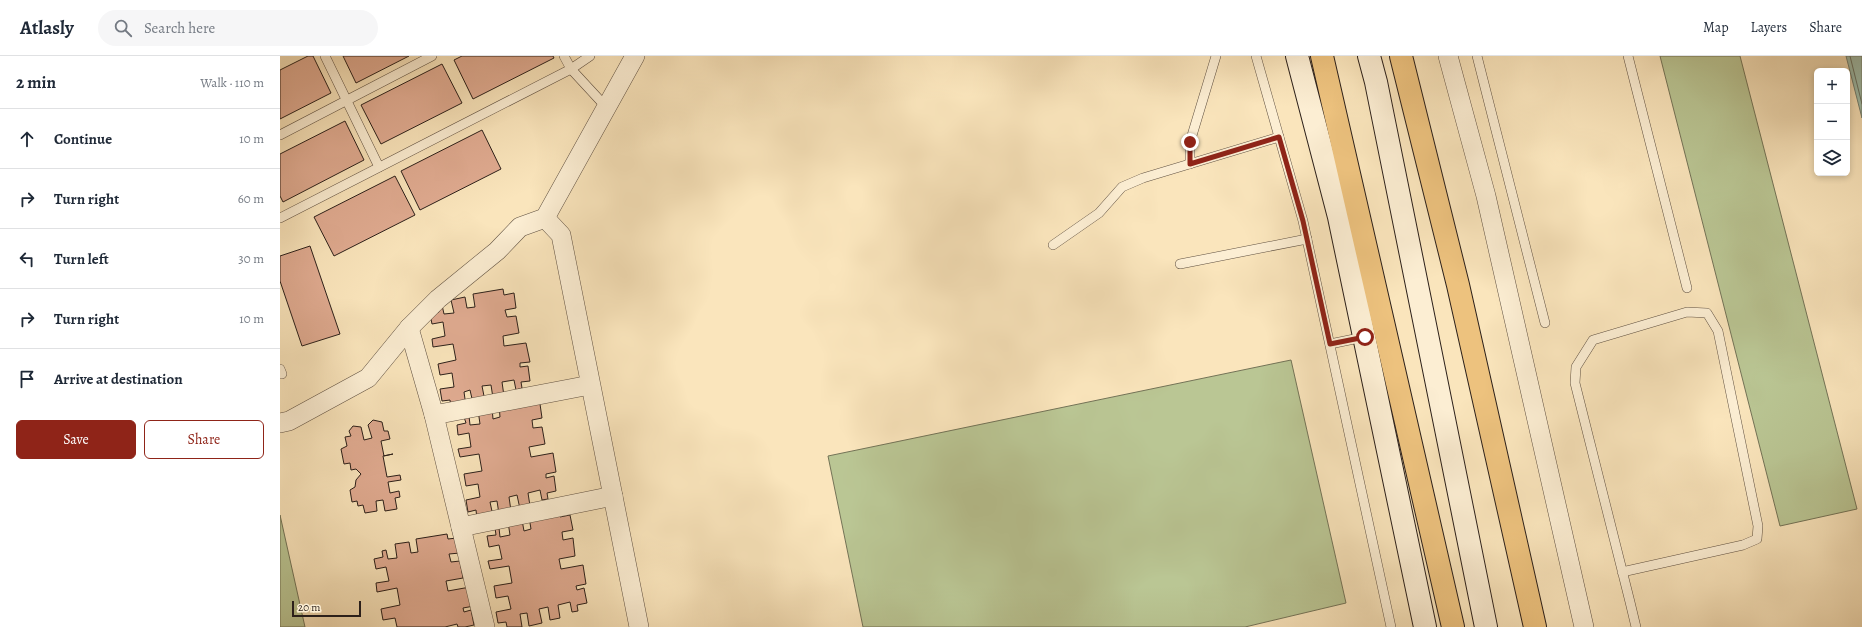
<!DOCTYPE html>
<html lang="en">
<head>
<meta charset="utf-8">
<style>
	body { margin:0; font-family:Alegreya,serif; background:#f6f6f7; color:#1f2937 }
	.controls { position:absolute; right:12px; top:12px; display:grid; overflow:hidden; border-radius:6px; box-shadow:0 2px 6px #0003 }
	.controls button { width:36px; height:36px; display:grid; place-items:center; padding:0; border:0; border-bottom:1px solid #e0e1e3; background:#fff; color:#1f2937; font:20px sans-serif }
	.scale { position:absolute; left:12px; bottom:10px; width:69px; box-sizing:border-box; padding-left:4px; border:2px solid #2c201a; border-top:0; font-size:11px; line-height:14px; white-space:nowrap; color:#2c201a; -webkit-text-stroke:3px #fceed3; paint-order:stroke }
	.stop { position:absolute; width:12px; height:12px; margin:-9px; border:3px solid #8f2418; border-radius:50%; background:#fff }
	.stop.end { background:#8f2418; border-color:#fff; box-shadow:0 1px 4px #0008 }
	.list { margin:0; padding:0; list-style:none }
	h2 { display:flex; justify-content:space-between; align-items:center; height:52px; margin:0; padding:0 16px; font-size:17px }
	h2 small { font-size:13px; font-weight:400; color:#747a83 }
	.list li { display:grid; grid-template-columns:26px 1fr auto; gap:12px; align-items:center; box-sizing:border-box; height:60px; padding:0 16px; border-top:1px solid #e0e1e3 }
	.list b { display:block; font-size:15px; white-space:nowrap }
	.list em { font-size:13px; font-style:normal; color:#747a83 }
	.actions { display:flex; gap:8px; padding:12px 16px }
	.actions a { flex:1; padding:9px 0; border:1px solid #8f2418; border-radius:6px; text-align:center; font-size:14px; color:#8f2418 }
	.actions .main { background:#8f2418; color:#fff }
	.icon { flex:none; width:22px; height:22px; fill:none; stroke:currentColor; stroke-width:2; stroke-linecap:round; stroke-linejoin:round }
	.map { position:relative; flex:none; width:1582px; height:571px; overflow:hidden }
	header { display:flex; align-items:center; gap:24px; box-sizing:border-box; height:56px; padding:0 20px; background:#fff; border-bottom:1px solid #e0e1e3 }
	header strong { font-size:19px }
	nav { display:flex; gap:22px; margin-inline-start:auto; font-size:14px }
	.search { width:280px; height:36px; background:#f6f6f7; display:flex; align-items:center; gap:10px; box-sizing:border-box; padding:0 14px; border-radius:22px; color:#747a83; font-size:15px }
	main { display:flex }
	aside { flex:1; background:#fff }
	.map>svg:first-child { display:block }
	.green { fill:#bac694; stroke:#737357 }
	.water { fill:#9ebfae; stroke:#707f73 }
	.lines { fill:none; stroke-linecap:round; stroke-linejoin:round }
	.shore { stroke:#657064; stroke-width:1 }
	.building { fill:#e0ab91; stroke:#2c201a }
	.lane-casing { stroke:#605142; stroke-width:10 }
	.street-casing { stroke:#605142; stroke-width:20 }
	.secondary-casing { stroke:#2c201a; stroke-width:24 }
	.highway-casing { stroke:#2c201a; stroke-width:24 }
	.lane { stroke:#fceed3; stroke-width:9 }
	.street { stroke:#fceed3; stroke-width:19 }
	.secondary { stroke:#fceed3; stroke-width:22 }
	.highway { stroke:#edc27e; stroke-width:22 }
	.route { stroke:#8f2418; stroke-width:5 }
</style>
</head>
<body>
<header>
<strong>Atlasly</strong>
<div class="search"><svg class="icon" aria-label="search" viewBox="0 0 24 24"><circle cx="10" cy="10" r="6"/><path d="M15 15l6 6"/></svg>Search here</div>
<nav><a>Map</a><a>Layers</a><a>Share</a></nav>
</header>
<main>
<aside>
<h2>2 min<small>Walk · 110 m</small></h2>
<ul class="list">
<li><svg class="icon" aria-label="ahead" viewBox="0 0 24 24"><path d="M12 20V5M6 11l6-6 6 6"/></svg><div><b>Continue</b></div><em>10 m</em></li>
<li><svg class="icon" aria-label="right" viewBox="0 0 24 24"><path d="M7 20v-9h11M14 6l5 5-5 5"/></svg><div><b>Turn right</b></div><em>60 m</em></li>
<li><svg class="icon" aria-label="left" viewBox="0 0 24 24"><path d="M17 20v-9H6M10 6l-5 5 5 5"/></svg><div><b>Turn left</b></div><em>30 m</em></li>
<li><svg class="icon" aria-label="right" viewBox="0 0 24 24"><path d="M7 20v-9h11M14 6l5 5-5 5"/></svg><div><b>Turn right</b></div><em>10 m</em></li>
<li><svg class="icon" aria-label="arrive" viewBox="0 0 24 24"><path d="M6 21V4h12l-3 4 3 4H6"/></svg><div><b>Arrive at destination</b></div></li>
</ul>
<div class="actions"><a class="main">Save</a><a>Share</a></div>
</aside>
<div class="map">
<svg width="1582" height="571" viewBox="0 0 1582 571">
	<rect width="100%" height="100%" fill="#fae5bc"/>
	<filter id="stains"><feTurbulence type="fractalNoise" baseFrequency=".005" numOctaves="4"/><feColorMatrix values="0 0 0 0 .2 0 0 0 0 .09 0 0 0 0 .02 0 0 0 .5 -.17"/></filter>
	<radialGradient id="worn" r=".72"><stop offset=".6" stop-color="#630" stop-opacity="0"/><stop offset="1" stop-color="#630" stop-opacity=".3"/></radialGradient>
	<!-- green -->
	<g class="green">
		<path d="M 1380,0 L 1460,0 L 1577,453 L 1500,470 Z"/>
		<path d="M 1011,304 L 1066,547 L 965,571 L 583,571 L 548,400 Z"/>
		<path d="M 0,459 L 25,571 L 0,571 Z"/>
	</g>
	<!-- water -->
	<path class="water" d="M 1566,0 L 1582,0 L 1582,62 Z"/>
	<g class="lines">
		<!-- shore -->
		<path class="shore" d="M 1570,0 L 1582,48"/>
	</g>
	<!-- building -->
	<g class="building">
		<path d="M 28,0 L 33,0 L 51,37 L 0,63 L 0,14 Z"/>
		<path d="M 63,0 L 129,0 L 76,27 Z"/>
		<path d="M 182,0 L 273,0 L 274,2 L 193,43 L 174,4 Z"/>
		<path d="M 162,8 L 182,47 L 101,88 L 81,49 Z"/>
		<path d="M 65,65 L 84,104 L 3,146 L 0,140 L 0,98 Z"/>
		<path d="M 202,74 L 221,113 L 140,154 L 121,115 Z"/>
		<path d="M 115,120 L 135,159 L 54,200 L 34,161 Z"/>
		<path d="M 30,190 L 60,278 L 22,290 L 0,225 L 0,200 Z"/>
		<path d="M 223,233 L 224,239 L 234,237 L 236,252 L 225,254 L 227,261 L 236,260 L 239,277 L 223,280 L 224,290 L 246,287 L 250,306 L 240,307 L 240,311 L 248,310 L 250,325 L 241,326 L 242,332 L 236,334 L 234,324 L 222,326 L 224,340 L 213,342 L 211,329 L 202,330 L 205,345 L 193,347 L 190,334 L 184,336 L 186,350 L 171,352 L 170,344 L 162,345 L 160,333 L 174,331 L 172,317 L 160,319 L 158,308 L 176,304 L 173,288 L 153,291 L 152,283 L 165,280 L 163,266 L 152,268 L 150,258 L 159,256 L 158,250 L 162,249 L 164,258 L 174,257 L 171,244 L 185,241 L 187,252 L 195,251 L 193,238 Z"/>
		<path d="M 260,348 L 262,362 L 252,364 L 253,372 L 262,371 L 265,388 L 249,391 L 251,401 L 273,397 L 276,416 L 266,418 L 266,422 L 274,420 L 276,435 L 267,437 L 268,443 L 262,444 L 260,434 L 248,437 L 250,450 L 240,453 L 237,439 L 229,441 L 231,455 L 219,458 L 217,445 L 210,446 L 213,460 L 197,463 L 196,454 L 188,456 L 186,444 L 200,441 L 198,428 L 186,430 L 184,418 L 202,415 L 199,398 L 180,401 L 178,393 L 191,391 L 189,377 L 178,379 L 177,369 L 186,367 L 184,361 L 189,360 L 190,369 L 200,368 L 198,354 L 212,352 L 213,363 L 220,361 L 219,349 Z"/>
		<path d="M 93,364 L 102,366 L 104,375 L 108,375 L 110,383 L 101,385 L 104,400 L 113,398 L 103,400 L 107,421 L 120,419 L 121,424 L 108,426 L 110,437 L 119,435 L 120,441 L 115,442 L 117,453 L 105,455 L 103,444 L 96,445 L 97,455 L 85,457 L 83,449 L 78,450 L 77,445 L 72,446 L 70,434 L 75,431 L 76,424 L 81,418 L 76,413 L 71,414 L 70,407 L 64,408 L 61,393 L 67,390 L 65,381 L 71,380 L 69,375 L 73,370 L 81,371 L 84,384 L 92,382 L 88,369 Z"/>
		<path d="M 279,456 L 280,461 L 290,459 L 293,474 L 282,476 L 283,484 L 293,482 L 295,500 L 279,503 L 281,513 L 303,509 L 306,528 L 296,530 L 297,534 L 304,532 L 307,547 L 297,549 L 298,555 L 292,556 L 290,546 L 278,549 L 280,562 L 270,564 L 268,551 L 259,553 L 262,567 L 249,570 L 247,557 L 240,558 L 242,571 L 227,571 L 226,566 L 218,567 L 216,556 L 231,553 L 228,540 L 216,542 L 214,530 L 232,527 L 229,510 L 210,513 L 208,505 L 222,503 L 219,489 L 209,491 L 207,480 L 216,479 L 215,472 L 219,472 L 220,481 L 230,479 L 228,466 L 242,464 L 244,475 L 251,473 L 249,461 Z"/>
		<path d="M 167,478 L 168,483 L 177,482 L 180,497 L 169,498 L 171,506 L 180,505 L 183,522 L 166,525 L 168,535 L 190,531 L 194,550 L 183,552 L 184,556 L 191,554 L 194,569 L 185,571 L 178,571 L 177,568 L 165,571 L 117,571 L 115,562 L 103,564 L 101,553 L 120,549 L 117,532 L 97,536 L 96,527 L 109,525 L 106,511 L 96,513 L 94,503 L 103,501 L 102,495 L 106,494 L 108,503 L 117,502 L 115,488 L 129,486 L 131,497 L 138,496 L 136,483 Z"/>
	</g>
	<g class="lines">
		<defs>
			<g id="lane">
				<path d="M 45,0 L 99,111"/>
				<path d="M 284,0 L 291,13 L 327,52"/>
				<path d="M 976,0 L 1023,165 L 1111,571"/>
				<path d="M 1197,0 L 1265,267"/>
				<path d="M 1348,0 L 1407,232"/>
				<path d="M 0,79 L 152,0"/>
				<path d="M 910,108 L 910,86 L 936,0"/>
				<path d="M 0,162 L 291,13 L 310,0"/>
				<path d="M 773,189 L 819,157 L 842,131 L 863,122 L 999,81"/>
				<path d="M 900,208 L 1027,183"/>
				<path d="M 1050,288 L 1084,281"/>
				<path d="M 0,313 L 2,318"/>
				<path d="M 1342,516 L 1463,489 L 1477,483 L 1478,470 L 1438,275 L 1427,257 L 1407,256 L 1313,284 L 1296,311 L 1295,327 L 1350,546 L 1356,571"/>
			</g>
			<g id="street">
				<path d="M 1168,0 L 1206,140 L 1304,571"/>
				<path d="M 265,162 L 281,179 L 359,571"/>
				<path d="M 129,272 L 154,359 L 205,571"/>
				<path d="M 154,359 L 310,329"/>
				<path d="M 0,367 L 9,365 L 88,322 L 129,272 L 158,243 L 217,195 L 240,171 L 265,162 L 355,0"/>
				<path d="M 181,471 L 333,440"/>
			</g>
			<g id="secondary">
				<path d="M 1017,0 L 1059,161 L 1145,571"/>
				<path d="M 1089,0 L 1096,26 L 1206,571"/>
			</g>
			<g id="highway">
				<path d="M 1042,0 L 1173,571"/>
				<path d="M 1121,0 L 1178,229 L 1255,571"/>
			</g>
		</defs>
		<!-- lane casing -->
		<use href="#lane" class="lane-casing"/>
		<!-- street casing -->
		<use href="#street" class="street-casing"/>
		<!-- secondary casing -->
		<use href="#secondary" class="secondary-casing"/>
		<!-- highway casing -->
		<use href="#highway" class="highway-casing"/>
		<!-- lane -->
		<use href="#lane" class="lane"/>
		<!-- street -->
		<use href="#street" class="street"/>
		<!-- secondary -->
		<use href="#secondary" class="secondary"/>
		<!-- highway -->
		<use href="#highway" class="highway"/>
	</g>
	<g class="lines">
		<!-- route -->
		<path class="route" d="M 910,86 L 910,108 L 999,81 L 1023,165 L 1050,288 L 1085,281"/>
	</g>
	<rect width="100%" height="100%" filter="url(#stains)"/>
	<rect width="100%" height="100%" fill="url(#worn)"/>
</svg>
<div class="controls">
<button>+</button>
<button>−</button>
<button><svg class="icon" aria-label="layers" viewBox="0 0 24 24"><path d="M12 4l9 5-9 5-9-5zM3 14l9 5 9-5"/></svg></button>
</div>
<div class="scale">20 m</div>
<div class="stop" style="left:1085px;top:281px"></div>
<div class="stop end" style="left:910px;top:86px"></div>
</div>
</main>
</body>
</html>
